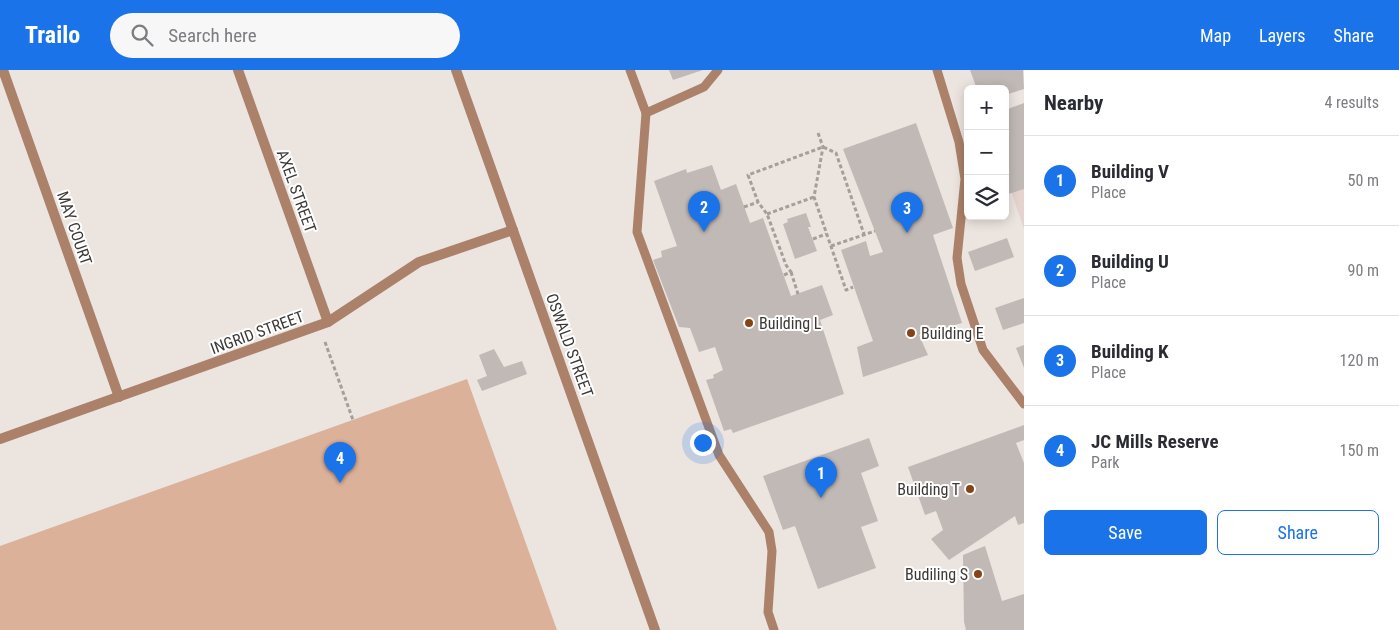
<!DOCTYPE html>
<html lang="en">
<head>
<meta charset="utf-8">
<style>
	body { margin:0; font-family:"Roboto Condensed",sans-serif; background:#f7f7f7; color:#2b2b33 }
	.controls { position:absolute; right:15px; top:15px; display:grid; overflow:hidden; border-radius:8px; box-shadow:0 2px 12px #0003 }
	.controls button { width:45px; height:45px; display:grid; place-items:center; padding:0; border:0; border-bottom:1px solid #e1e1e2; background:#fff; color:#2b2b33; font:25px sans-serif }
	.you { position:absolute; left:702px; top:372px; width:18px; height:18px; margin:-12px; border:4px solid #fff; border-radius:50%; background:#1a73e8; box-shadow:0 0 0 8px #1a73e833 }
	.badge { display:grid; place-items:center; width:32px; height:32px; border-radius:50%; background:#1a73e8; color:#fff; font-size:16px; font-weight:700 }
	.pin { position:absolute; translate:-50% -41px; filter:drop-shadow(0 1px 2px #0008) }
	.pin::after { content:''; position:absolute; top:26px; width:18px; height:15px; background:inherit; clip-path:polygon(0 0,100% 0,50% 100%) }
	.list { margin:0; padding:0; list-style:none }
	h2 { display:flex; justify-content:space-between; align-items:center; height:65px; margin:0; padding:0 20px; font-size:21px }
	h2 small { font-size:16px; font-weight:400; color:#7c7c81 }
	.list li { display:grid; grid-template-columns:32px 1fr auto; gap:15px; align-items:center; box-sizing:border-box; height:90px; padding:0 20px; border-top:1px solid #e1e1e2 }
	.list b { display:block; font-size:19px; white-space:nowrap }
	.list p { margin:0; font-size:16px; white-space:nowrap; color:#7c7c81 }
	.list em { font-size:16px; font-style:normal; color:#7c7c81 }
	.actions { display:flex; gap:10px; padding:15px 20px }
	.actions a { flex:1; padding:11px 0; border:1px solid #1a73e8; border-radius:8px; text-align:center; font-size:18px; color:#1a73e8 }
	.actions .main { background:#1a73e8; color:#fff }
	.icon { flex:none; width:28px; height:28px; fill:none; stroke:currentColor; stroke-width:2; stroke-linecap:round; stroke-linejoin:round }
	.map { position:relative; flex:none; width:1024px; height:560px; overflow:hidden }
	header { display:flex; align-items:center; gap:30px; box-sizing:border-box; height:70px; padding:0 25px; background:#1a73e8; color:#fff }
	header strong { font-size:24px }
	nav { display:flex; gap:28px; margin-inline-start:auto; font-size:18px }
	.search { width:350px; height:45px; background:#f7f7f7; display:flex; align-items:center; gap:12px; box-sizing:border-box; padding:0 18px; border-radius:28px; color:#7c7c81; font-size:19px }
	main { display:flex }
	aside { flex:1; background:#fff }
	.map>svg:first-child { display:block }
	.built { fill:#e4d4cd }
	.green { fill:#dcb19a }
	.building { fill:#c1b9b5 }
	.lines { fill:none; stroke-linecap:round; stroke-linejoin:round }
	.path { stroke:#a59f9c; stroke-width:3; stroke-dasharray:4 2.5; stroke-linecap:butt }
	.lane { stroke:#ab816a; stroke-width:9 }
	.street { stroke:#ab816a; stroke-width:10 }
	.poi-dot { fill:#874316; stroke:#fff; stroke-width:2 }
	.labels { text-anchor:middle; stroke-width:4; stroke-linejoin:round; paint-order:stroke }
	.street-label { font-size:16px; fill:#3b3836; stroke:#fff }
	.poi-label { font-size:16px; fill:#3b3836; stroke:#fff; text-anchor:start }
</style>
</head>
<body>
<header>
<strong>Trailo</strong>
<div class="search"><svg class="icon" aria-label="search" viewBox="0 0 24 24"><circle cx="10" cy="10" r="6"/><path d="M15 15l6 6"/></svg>Search here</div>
<nav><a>Map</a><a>Layers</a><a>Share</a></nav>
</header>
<main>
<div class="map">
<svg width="1024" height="560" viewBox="0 0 1024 560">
	<rect width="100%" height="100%" fill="#ece4df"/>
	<!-- built -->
	<path class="built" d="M 1024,113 L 1024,159 L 1010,118 Z"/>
	<!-- green -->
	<path class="green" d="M 467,309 L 557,560 L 0,560 L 0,476 Z"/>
	<!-- building -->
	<g class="building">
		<path d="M 669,0 L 703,0 L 673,10 Z"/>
		<path d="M 970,0 L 1023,0 L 1024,19 L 1005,25 L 1005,19 L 977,19 Z"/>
		<path d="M 1024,33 L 1024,119 L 1005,125 L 1005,40 Z"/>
		<path d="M 916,53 L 953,158 L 933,165 L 962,253 L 919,265 L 928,285 L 863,307 L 857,277 L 873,271 L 841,180 L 866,171 L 870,186 L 883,182 L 843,79 Z"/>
		<path d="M 712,95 L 721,120 L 736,114 L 750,153 L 763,148 L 791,226 L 822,215 L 833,245 L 820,250 L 844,324 L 733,363 L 731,359 L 724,361 L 706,310 L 714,308 L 713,305 L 723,300 L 715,277 L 699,282 L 690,258 L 679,257 L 653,190 L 662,187 L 661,181 L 677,176 L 654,111 L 686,99 L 687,103 Z"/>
		<path d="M 806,143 L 811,157 L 808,157 L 817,181 L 795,189 L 783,154 L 788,152 L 787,149 Z"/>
		<path d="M 1007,168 L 1014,187 L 975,201 L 968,182 Z"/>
		<path d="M 1024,228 L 1024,253 L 1003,260 L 995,238 Z"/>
		<path d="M 1024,275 L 1024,298 L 1016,278 Z"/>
		<path d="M 494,279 L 504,297 L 522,291 L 527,304 L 482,321 L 477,310 L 487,306 L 479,285 Z"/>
		<path d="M 1024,355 L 1024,370 L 1016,373 L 1024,393 L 1024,453 L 1018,455 L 1015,446 L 949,490 L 931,469 L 943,460 L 936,441 L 925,445 L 908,397 Z"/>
		<path d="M 869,368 L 879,396 L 861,403 L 878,451 L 861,457 L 876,498 L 818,519 L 795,456 L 783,460 L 763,406 Z"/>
		<path d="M 985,476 L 1002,531 L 1024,524 L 1024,560 L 966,560 L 964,552 L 963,485 Z"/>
	</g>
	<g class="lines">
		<!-- path -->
		<g class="path">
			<path d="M 818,63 L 823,77 L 814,127 L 846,220 L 853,217"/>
			<path d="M 744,137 L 758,132"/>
			<path d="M 767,144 L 814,127"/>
			<path d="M 813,169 L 826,164"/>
			<path d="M 831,176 L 875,161"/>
			<path d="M 791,202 L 798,224"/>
			<path d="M 784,205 L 791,202 L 786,195 L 767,144 L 758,132 L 748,105 L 823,77 L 836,83 L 864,164"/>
			<path d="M 325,272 L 353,350"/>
		</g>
		<!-- lane -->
		<g class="lane">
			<path d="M 630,0 L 646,43 L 637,162 L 719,385 L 769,462 L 772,481 L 768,542 L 774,560"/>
			<path d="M 937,0 L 959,72 L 965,109 L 957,188 L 961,214 L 983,280 L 1024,334"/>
			<path d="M 646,43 L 704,17 L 718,0"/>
		</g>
		<!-- street -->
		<g class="street">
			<path d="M 3,0 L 119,327"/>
			<path d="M 238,0 L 328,252"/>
			<path d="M 456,0 L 655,560"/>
			<path d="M 0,369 L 328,252 L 419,192 L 513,160"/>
		</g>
	</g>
	<!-- markers -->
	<g class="poi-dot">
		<circle cx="749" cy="253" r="5"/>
		<circle cx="911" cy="263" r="5"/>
		<circle cx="970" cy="419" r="5"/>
		<circle cx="978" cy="504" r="5"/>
	</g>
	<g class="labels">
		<!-- street labels -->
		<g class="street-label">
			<text transform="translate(297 121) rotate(70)" y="6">AXEL STREET</text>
			<text transform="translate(75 158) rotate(71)" y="6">MAY COURT</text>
			<text transform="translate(257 262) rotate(-20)" y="6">INGRID STREET</text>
			<text transform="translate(570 275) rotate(70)" y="6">OSWALD STREET</text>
		</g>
		<!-- poi labels -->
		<g class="poi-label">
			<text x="759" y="259">Building L</text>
			<text x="921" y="269">Building E</text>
			<text x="960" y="425" text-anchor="end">Building T</text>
			<text x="968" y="510" text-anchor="end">Budiling S</text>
		</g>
	</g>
</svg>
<div class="controls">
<button>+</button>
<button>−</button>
<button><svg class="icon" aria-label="layers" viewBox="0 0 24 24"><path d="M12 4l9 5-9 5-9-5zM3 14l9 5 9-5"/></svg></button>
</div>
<div class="you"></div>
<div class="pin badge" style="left:821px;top:428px">1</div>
<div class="pin badge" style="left:704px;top:162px">2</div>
<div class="pin badge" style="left:907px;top:163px">3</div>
<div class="pin badge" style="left:340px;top:413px">4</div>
</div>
<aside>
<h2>Nearby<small>4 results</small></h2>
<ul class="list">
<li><span class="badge">1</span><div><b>Building V</b><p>Place</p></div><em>50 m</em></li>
<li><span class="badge">2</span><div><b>Building U</b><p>Place</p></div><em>90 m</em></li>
<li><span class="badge">3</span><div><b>Building K</b><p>Place</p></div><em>120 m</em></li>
<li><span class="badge">4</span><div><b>JC Mills Reserve</b><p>Park</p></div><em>150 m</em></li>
</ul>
<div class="actions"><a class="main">Save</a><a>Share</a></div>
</aside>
</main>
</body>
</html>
